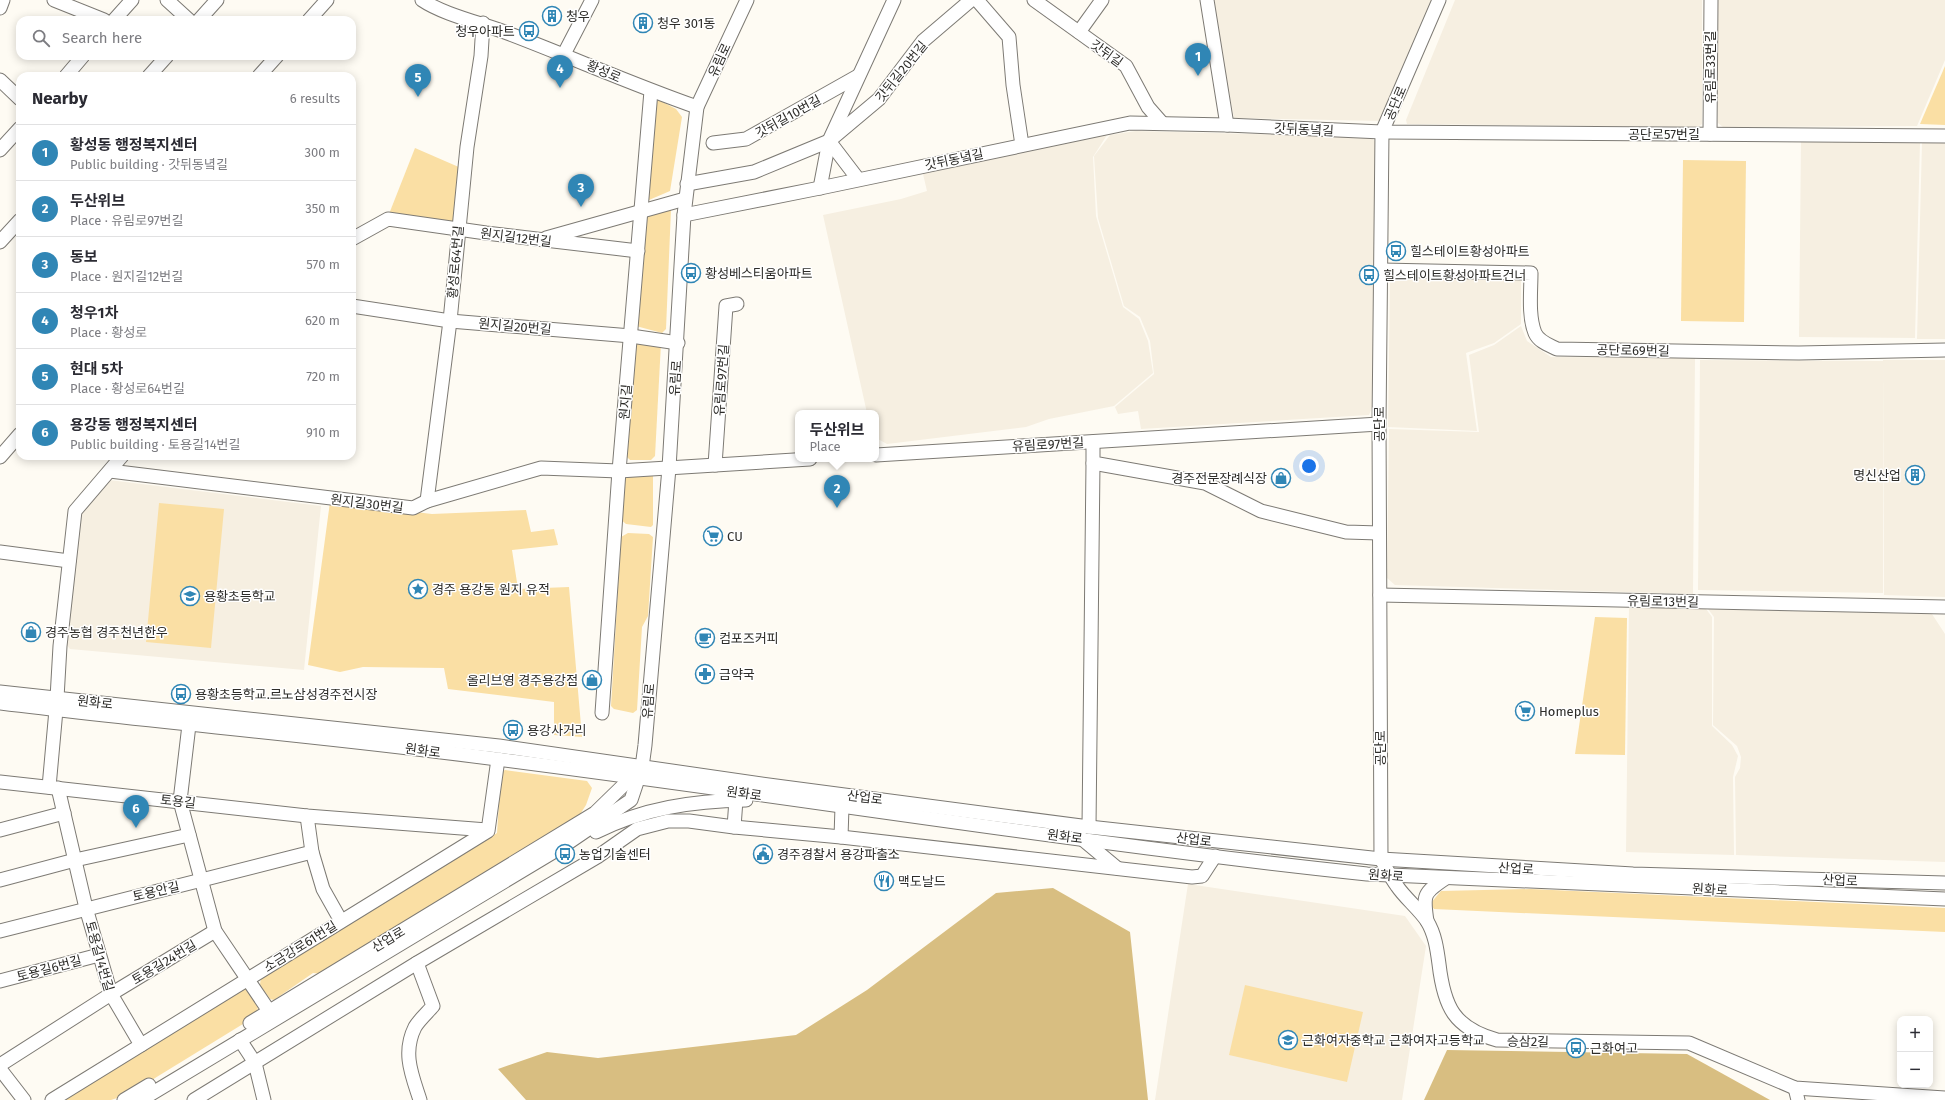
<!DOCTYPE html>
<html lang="en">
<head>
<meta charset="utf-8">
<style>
	body { margin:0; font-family:"Fira Sans","Noto Sans KR",sans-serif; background:#f2f2f3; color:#2b2b33 }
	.controls { position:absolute; right:12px; bottom:12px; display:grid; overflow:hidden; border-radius:8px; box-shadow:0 2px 10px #0003 }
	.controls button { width:36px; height:36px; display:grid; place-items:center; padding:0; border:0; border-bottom:1px solid #e1e1e2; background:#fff; color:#2b2b33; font:20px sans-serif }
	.you { position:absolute; left:1309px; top:466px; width:14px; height:14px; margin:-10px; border:3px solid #fff; border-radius:50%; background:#1a73e8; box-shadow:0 0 0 6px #1a73e833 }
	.badge { display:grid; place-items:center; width:26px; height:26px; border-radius:50%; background:#3086b5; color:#fff; font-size:13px; font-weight:700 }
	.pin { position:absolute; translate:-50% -33px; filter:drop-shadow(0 1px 2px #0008) }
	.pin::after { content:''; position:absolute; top:21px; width:14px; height:12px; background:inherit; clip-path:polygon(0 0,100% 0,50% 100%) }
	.popup { position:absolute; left:795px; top:410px; width:84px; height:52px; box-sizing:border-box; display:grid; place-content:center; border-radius:8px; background:#fff; filter:drop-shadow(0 1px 3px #0005); font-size:13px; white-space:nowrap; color:#7c7c81 }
	.popup b { font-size:15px; color:#2b2b33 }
	.popup::after { content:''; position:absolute; left:50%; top:100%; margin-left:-8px; border:8px solid transparent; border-top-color:#fff }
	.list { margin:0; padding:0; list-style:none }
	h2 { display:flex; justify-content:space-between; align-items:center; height:52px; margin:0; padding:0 16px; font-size:17px }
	h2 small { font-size:13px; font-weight:400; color:#7c7c81 }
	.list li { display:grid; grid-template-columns:26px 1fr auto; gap:12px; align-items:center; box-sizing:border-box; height:56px; padding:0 16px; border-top:1px solid #e1e1e2 }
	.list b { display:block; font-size:15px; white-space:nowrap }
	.list p { margin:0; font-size:13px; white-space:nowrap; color:#7c7c81 }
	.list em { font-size:13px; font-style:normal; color:#7c7c81 }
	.icon { flex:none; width:22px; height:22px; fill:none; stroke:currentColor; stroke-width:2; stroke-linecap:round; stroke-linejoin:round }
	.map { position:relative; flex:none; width:1945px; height:1100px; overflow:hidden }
	.search { position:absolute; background:#fff; box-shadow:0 2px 10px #0003; left:16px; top:16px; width:340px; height:44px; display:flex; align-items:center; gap:10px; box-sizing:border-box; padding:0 14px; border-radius:12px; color:#7c7c81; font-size:15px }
	.panel { position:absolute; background:#fff; box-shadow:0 2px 10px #0003; left:16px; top:72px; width:340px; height:388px; border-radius:12px }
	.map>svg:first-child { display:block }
	.built { fill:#f6efe1 }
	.green { fill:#fadfa4 }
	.forest { fill:#d8be81 }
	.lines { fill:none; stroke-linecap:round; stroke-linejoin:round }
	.minor-casing { stroke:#7d7a74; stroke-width:15 }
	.minor { stroke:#fff; stroke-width:13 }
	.labels { text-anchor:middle; stroke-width:3; stroke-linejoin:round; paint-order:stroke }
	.poi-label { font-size:13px; fill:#2d2c29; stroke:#fff; text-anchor:start }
	.street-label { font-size:13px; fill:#2d2c29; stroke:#fff }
</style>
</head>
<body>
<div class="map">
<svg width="1945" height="1100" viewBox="0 0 1945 1100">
	<rect width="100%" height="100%" fill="#fefbf3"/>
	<!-- built -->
	<g class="built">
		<path d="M 1211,0 L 1433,0 L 1381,121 L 1234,118 Z"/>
		<path d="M 1455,0 L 1702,0 L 1702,124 L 1698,127 L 1407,124 L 1406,120 Z"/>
		<path d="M 1718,0 L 1945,0 L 1945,60 L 1917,126 L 1723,127 L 1718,123 Z"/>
		<path d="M 1136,131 L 1370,137 L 1375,141 L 1372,408 L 1369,415 L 1141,429 L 1138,411 L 1118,414 L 1115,407 L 1154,374 L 1150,341 L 1140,317 L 1124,306 L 1098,218 L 1094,156 L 1110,135 Z"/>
		<path d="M 1107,135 L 1093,157 L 1096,216 L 1123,307 L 1139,319 L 1148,341 L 1153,373 L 1114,406 L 1049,419 L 1026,427 L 887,444 L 876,438 L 876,413 L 867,413 L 823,215 L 901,199 L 927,191 L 923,174 Z"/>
		<path d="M 1801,142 L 1920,142 L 1915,338 L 1799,337 Z"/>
		<path d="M 1922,142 L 1945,142 L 1945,339 L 1917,339 Z"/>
		<path d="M 1393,277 L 1519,277 L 1521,282 L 1521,324 L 1494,343 L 1466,353 L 1477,431 L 1388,427 L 1390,281 Z"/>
		<path d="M 1521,326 L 1527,341 L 1551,357 L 1695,358 L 1693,594 L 1395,585 L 1387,578 L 1389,429 L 1479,432 L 1469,355 L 1494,345 Z"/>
		<path d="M 1700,360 L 1883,361 L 1883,593 L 1698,590 Z"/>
		<path d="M 1883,360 L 1945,360 L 1945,597 L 1884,595 Z"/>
		<path d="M 109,480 L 321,506 L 304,670 L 70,649 L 64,642 L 80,513 Z"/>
		<path d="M 1629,605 L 1706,609 L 1712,617 L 1712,726 L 1732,745 L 1738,756 L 1733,777 L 1734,855 L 1626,852 Z"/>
		<path d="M 1708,609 L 1932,614 L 1945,634 L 1945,862 L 1736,855 L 1735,777 L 1740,768 L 1741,757 L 1737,746 L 1713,725 L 1714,617 Z"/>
		<path d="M 1188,884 L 1405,916 L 1426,946 L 1402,1100 L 1155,1100 Z"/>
	</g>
	<!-- green -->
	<g class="green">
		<path d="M 1945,66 L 1945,125 L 1920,124 Z"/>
		<path d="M 657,99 L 676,109 L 682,117 L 670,191 L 649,200 L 645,196 Z"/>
		<path d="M 415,148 L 461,168 L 455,225 L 389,214 Z"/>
		<path d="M 1683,160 L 1746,161 L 1744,322 L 1681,321 Z"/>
		<path d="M 671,209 L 666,329 L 662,333 L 636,326 L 644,212 Z"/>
		<path d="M 636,340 L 661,343 L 655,456 L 651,460 L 630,460 L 626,456 Z"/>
		<path d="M 653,470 L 653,525 L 651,527 L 626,524 L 620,519 L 624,477 Z"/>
		<path d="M 330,502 L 432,514 L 526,510 L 531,532 L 554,529 L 558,545 L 512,550 L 518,589 L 569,587 L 582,737 L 554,735 L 554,702 L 448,689 L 444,668 L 363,667 L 340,672 L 308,665 Z"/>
		<path d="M 159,503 L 224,509 L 211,648 L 146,642 Z"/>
		<path d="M 628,533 L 649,534 L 653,537 L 648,616 L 642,627 L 637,710 L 633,713 L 614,709 L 611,706 L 621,537 Z"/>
		<path d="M 1595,617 L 1627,618 L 1625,755 L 1575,754 Z"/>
		<path d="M 505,770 L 587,781 L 592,788 L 586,805 L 579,816 L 324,974 L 313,973 L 274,1000 L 270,999 L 260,985 L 261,976 L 497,833 L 501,772 Z"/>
		<path d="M 1531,889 L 1945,908 L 1945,932 L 1434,909 L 1430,904 L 1441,891 Z"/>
		<path d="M 1245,985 L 1363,1012 L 1347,1082 L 1229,1055 Z"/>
		<path d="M 239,987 L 246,989 L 258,1007 L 256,1016 L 129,1094 L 111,1100 L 58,1100 Z"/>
	</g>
	<!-- forest -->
	<g class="forest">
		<path d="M 1053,888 L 1130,932 L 1148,1100 L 526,1100 L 498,1069 L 547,1052 L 598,1058 L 796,1035 L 867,990 L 996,893 Z"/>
		<path d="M 1447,1050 L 1687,1054 L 1770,1100 L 1424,1100 Z"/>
	</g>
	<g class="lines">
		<defs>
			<g id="minor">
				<path d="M 54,0 L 104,20"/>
				<path d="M 167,0 L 189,20"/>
				<path d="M 422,0 C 444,15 485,24 510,34 C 573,58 634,85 697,107"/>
				<path d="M 977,0 L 1009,37 L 1013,85 L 1022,145"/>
				<path d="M 1034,0 L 1126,66 L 1148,107 L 1162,123"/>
				<path d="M 1207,0 L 1227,125"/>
				<path d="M 1439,0 L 1382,132 L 1379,424 L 1381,859 C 1386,868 1391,878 1397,886 C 1405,898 1418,908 1427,921 C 1435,934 1437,949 1439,964 C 1444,1007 1454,1028 1497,1040 L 1689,1043 L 1795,1088 L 1945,1098"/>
				<path d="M 0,8 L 3,0"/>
				<path d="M 114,20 L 132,0"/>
				<path d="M 199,20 L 217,0"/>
				<path d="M 309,20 L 327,0"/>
				<path d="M 1079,32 L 1102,0"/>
				<path d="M 564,54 L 592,0"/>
				<path d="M 66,76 L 83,56"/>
				<path d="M 149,76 L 167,56"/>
				<path d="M 259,76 L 277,56"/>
				<path d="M 0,80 L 20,99"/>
				<path d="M 1710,134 L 1711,0"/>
				<path d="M 829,141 L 858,179"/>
				<path d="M 713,143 L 746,139 L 858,76"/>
				<path d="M 0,150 L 20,128"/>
				<path d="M 687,184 L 754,172 L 829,141 L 879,99 L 923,41 L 971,0"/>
				<path d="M 820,188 L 829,141 L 894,0"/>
				<path d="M 684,215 L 820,188 L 1130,123 L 1227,125 L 1382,132 L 1945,136"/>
				<path d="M 546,238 L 685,199"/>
				<path d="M 352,239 L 388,219 L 486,233 L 638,251"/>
				<path d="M 0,242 L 20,220"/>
				<path d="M 1382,270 L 1531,273 C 1531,291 1528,316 1535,333 C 1539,342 1549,345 1557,349 L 1799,353 L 1945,350"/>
				<path d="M 352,306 L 450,321 L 631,336 L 678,343"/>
				<path d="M 1093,442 L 1093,463 L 1205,483 L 1261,511 L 1346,532 L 1379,533"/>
				<path d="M 876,455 L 1379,424"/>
				<path d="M 0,457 L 20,434"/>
				<path d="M 715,465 L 726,306 L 737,304"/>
				<path d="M 110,471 L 413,508 L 427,501 L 541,468 L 619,471 L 810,459"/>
				<path d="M 427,501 L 450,321 L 467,147 L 481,56 L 483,23"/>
				<path d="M 0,552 L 69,561"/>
				<path d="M 1380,595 L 1945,607"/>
				<path d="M 0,692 L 499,746 L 776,786 L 1089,827 L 1381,859 L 1633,874 L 1945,883"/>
				<path d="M 57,698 L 60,646 L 75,511 L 122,456"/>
				<path d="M 0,703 C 144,721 289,733 433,751 C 745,789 1055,841 1367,874 L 1945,899"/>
				<path d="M 602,713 L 619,471 L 651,91"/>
				<path d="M 189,725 L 180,801 L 215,931 L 269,1011"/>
				<path d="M 0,782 L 307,816 L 487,830"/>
				<path d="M 49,787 L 56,710"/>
				<path d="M 58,788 L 86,908 L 111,994 L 141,1045"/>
				<path d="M 307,816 L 312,852 L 323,889 L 341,921"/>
				<path d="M 734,827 L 736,800"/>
				<path d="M 1089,827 L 1093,463"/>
				<path d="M 0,830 L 64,813"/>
				<path d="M 596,832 C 644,808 693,801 746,800"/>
				<path d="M 841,837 L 842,807"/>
				<path d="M 1081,838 L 1117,868"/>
				<path d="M 0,880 L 75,860 L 189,835"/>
				<path d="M 1427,921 C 1423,895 1423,893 1446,878"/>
				<path d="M 0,931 L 312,852"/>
				<path d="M 417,963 L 433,1006 C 428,1012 419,1020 415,1027 C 402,1053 412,1075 420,1100"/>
				<path d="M 0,981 L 99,955"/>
				<path d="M 250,1023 L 595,813 L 635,774"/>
				<path d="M 240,1040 L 255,1063 L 264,1100"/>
				<path d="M 0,1065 L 111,994 L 215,931"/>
				<path d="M 0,1069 L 24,1100"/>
				<path d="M 1795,1088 L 1798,1100"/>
				<path d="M 52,1100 L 488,831 L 498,759"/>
				<path d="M 124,1100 L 149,1085"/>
				<path d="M 141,1100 L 565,845 L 631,800 L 642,767 L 645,745 L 669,468 L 684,215 L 697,107 L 747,0"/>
				<path d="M 194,1100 L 417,963 L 597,857 L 637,829 L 668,821 L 689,821 L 734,827 L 841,837 L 1192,877 L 1202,876 L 1215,856"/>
			</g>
		</defs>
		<!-- minor casing -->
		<use href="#minor" class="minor-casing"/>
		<!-- minor -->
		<use href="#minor" class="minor"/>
	</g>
	<!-- icons -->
	<defs>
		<symbol id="building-ring" viewBox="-11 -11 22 22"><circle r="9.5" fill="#fff" stroke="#3086b5" stroke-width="1.5"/><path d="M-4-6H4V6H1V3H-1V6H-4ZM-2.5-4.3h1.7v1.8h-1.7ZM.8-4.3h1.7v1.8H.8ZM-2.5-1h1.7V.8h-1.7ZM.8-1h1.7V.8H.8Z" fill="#3086b5"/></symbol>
		<symbol id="bus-ring" viewBox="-11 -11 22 22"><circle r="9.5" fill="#fff" stroke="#3086b5" stroke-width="1.5"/><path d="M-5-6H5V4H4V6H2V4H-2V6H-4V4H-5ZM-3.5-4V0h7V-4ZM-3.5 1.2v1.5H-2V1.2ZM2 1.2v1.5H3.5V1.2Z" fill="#3086b5"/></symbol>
		<symbol id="shop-ring" viewBox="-11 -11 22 22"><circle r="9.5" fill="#fff" stroke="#3086b5" stroke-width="1.5"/><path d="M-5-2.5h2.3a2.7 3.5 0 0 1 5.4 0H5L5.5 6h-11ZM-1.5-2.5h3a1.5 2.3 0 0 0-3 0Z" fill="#3086b5"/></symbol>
		<symbol id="supermarket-ring" viewBox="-11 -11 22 22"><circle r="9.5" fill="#fff" stroke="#3086b5" stroke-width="1.5"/><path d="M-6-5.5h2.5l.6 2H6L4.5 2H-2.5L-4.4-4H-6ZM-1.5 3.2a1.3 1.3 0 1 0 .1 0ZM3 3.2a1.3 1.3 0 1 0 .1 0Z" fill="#3086b5"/></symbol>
		<symbol id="sight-ring" viewBox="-11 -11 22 22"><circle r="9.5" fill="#fff" stroke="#3086b5" stroke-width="1.5"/><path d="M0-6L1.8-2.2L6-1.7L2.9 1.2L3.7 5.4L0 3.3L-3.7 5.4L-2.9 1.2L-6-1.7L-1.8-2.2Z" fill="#3086b5"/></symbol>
		<symbol id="school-ring" viewBox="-11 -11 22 22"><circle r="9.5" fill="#fff" stroke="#3086b5" stroke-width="1.5"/><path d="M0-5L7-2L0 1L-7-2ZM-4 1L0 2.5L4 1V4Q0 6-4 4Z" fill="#3086b5"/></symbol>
		<symbol id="cafe-ring" viewBox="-11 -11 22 22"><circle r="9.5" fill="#fff" stroke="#3086b5" stroke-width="1.5"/><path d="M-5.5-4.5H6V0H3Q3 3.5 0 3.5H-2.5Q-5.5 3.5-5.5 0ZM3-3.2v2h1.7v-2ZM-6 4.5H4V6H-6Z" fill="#3086b5"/></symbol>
		<symbol id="pharmacy-ring" viewBox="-11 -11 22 22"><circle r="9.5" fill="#fff" stroke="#3086b5" stroke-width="1.5"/><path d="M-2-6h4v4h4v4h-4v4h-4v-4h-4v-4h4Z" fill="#3086b5"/></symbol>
		<symbol id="civic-ring" viewBox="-11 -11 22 22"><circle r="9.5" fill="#fff" stroke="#3086b5" stroke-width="1.5"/><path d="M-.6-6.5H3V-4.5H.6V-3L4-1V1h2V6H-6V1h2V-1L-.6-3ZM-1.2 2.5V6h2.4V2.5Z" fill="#3086b5"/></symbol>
		<symbol id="restaurant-ring" viewBox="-11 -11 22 22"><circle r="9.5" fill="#fff" stroke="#3086b5" stroke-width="1.5"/><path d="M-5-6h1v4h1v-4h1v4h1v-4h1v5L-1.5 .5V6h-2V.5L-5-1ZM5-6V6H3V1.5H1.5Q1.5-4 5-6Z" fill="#3086b5"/></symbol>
	</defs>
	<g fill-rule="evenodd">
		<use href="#building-ring" x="541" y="5" width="22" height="22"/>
		<use href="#building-ring" x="632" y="12" width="22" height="22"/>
		<use href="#bus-ring" x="518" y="20" width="22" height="22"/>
		<use href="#bus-ring" x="1385" y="240" width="22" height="22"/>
		<use href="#bus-ring" x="680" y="262" width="22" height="22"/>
		<use href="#bus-ring" x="1358" y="264" width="22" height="22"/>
		<use href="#building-ring" x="1904" y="464" width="22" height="22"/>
		<use href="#shop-ring" x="1270" y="467" width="22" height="22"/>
		<use href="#supermarket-ring" x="702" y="525" width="22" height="22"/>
		<use href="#sight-ring" x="407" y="578" width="22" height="22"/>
		<use href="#school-ring" x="179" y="585" width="22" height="22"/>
		<use href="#shop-ring" x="20" y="621" width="22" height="22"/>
		<use href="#cafe-ring" x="694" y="627" width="22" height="22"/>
		<use href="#pharmacy-ring" x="694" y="663" width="22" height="22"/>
		<use href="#shop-ring" x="581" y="669" width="22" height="22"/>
		<use href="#bus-ring" x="170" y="683" width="22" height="22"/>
		<use href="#supermarket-ring" x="1514" y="700" width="22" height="22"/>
		<use href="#bus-ring" x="502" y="719" width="22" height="22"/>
		<use href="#bus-ring" x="554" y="843" width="22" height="22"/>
		<use href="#civic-ring" x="752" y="843" width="22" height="22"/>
		<use href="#restaurant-ring" x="873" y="870" width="22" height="22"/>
		<use href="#school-ring" x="1277" y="1029" width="22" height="22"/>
		<use href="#bus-ring" x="1565" y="1037" width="22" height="22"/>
	</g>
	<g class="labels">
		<!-- poi labels -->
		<g class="poi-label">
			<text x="566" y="21">청우</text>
			<text x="657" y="28">청우 301동</text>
			<text x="515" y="36" text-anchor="end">청우아파트</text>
			<text x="1410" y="256">힐스테이트황성아파트</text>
			<text x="705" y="278">황성베스티움아파트</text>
			<text x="1383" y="280">힐스테이트황성아파트건너</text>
			<text x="1901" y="480" text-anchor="end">명신산업</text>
			<text x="1267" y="483" text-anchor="end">경주전문장례식장</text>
			<text x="727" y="541">CU</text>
			<text x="432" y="594">경주 용강동 원지 유적</text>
			<text x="204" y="601">용황초등학교</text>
			<text x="45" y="637">경주농협 경주천년한우</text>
			<text x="719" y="643">컴포즈커피</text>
			<text x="719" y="679">금약국</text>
			<text x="578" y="685" text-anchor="end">올리브영 경주용강점</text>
			<text x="195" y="699">용황초등학교.르노삼성경주전시장</text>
			<text x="1539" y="716">Homeplus</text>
			<text x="527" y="735">용강사거리</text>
			<text x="579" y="859">농업기술센터</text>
			<text x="777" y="859">경주경찰서 용강파출소</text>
			<text x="898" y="886">맥도날드</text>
			<text x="1302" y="1045">근화여자중학교 근화여자고등학교</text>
			<text x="1590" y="1053">근화여고</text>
		</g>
		<!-- street labels -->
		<g class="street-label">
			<text transform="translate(1107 53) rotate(36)" y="5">갓뒤길</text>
			<text transform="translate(719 60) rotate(-65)" y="5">유림로</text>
			<text transform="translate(1710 67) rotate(-90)" y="5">유림로33번길</text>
			<text transform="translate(604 71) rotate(23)" y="5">황성로</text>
			<text transform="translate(901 71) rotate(-51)" y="5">갓뒤길20번길</text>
			<text transform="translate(1395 103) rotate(-67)" y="5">공단로</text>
			<text transform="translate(788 116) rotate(-29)" y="5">갓뒤길10번길</text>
			<text transform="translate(1304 129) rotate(3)" y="5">갓뒤동녘길</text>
			<text x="1664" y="139">공단로57번길</text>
			<text transform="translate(954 159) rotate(-12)" y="5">갓뒤동녘길</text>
			<text transform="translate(516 237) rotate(7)" y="5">원지길12번길</text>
			<text transform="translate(455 262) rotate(-85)" y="5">황성로64번길</text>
			<text transform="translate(515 326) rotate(5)" y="5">원지길20번길</text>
			<text transform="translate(1633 350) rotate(1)" y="5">공단로69번길</text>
			<text transform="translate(675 378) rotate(-86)" y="5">유림로</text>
			<text transform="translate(721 380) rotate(-86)" y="5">유림로97번길</text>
			<text transform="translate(625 402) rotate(-85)" y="5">원지길</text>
			<text transform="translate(1379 424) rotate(-90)" y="5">공단로</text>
			<text transform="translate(1048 444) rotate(-3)" y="5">유림로97번길</text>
			<text transform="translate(367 503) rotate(7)" y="5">원지길30번길</text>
			<text transform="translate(1663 601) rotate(1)" y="5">유림로13번길</text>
			<text transform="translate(648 701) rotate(-85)" y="5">유림로</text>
			<text transform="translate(95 702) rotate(6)" y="5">원화로</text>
			<text transform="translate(1380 748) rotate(-90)" y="5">공단로</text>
			<text transform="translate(423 750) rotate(7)" y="5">원화로</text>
			<text transform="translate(744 793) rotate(8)" y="5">원화로</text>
			<text transform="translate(865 797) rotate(7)" y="5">산업로</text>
			<text transform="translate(178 801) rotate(6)" y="5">토용길</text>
			<text transform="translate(1065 836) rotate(7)" y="5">원화로</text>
			<text transform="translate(1194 839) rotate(7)" y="5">산업로</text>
			<text transform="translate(1516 868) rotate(3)" y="5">산업로</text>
			<text transform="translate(1386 875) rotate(4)" y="5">원화로</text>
			<text transform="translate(1840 880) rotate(2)" y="5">산업로</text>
			<text transform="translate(1710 889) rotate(3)" y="5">원화로</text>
			<text transform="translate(156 891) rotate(-13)" y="5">토용안길</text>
			<text transform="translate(388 939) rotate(-31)" y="5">산업로</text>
			<text transform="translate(300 946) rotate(-32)" y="5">소금강로61번길</text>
			<text transform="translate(100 956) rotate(74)" y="5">토용길14번길</text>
			<text transform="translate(164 962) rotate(-31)" y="5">토용길24번길</text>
			<text transform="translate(49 968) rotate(-15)" y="5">토용길6번길</text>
			<text transform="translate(1528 1041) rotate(1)" y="5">승삼2길</text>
		</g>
	</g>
</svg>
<div class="controls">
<button>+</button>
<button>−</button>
</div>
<div class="you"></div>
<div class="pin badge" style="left:1198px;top:76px">1</div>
<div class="pin badge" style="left:837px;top:508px">2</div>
<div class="popup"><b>두산위브</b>Place</div>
<div class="pin badge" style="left:581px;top:207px">3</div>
<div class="pin badge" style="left:560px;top:88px">4</div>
<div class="pin badge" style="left:418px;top:97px">5</div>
<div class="pin badge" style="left:136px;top:828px">6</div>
<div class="search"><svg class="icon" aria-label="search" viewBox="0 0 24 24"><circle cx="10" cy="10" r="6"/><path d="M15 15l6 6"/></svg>Search here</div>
<section class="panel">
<h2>Nearby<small>6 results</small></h2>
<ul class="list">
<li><span class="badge">1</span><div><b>황성동 행정복지센터</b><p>Public building · 갓뒤동녘길</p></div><em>300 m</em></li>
<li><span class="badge">2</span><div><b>두산위브</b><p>Place · 유림로97번길</p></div><em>350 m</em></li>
<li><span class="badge">3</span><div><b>동보</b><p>Place · 원지길12번길</p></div><em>570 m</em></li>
<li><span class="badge">4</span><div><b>청우1차</b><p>Place · 황성로</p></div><em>620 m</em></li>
<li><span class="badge">5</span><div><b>현대 5차</b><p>Place · 황성로64번길</p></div><em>720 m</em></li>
<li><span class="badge">6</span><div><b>용강동 행정복지센터</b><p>Public building · 토용길14번길</p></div><em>910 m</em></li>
</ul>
</section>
</div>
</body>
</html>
